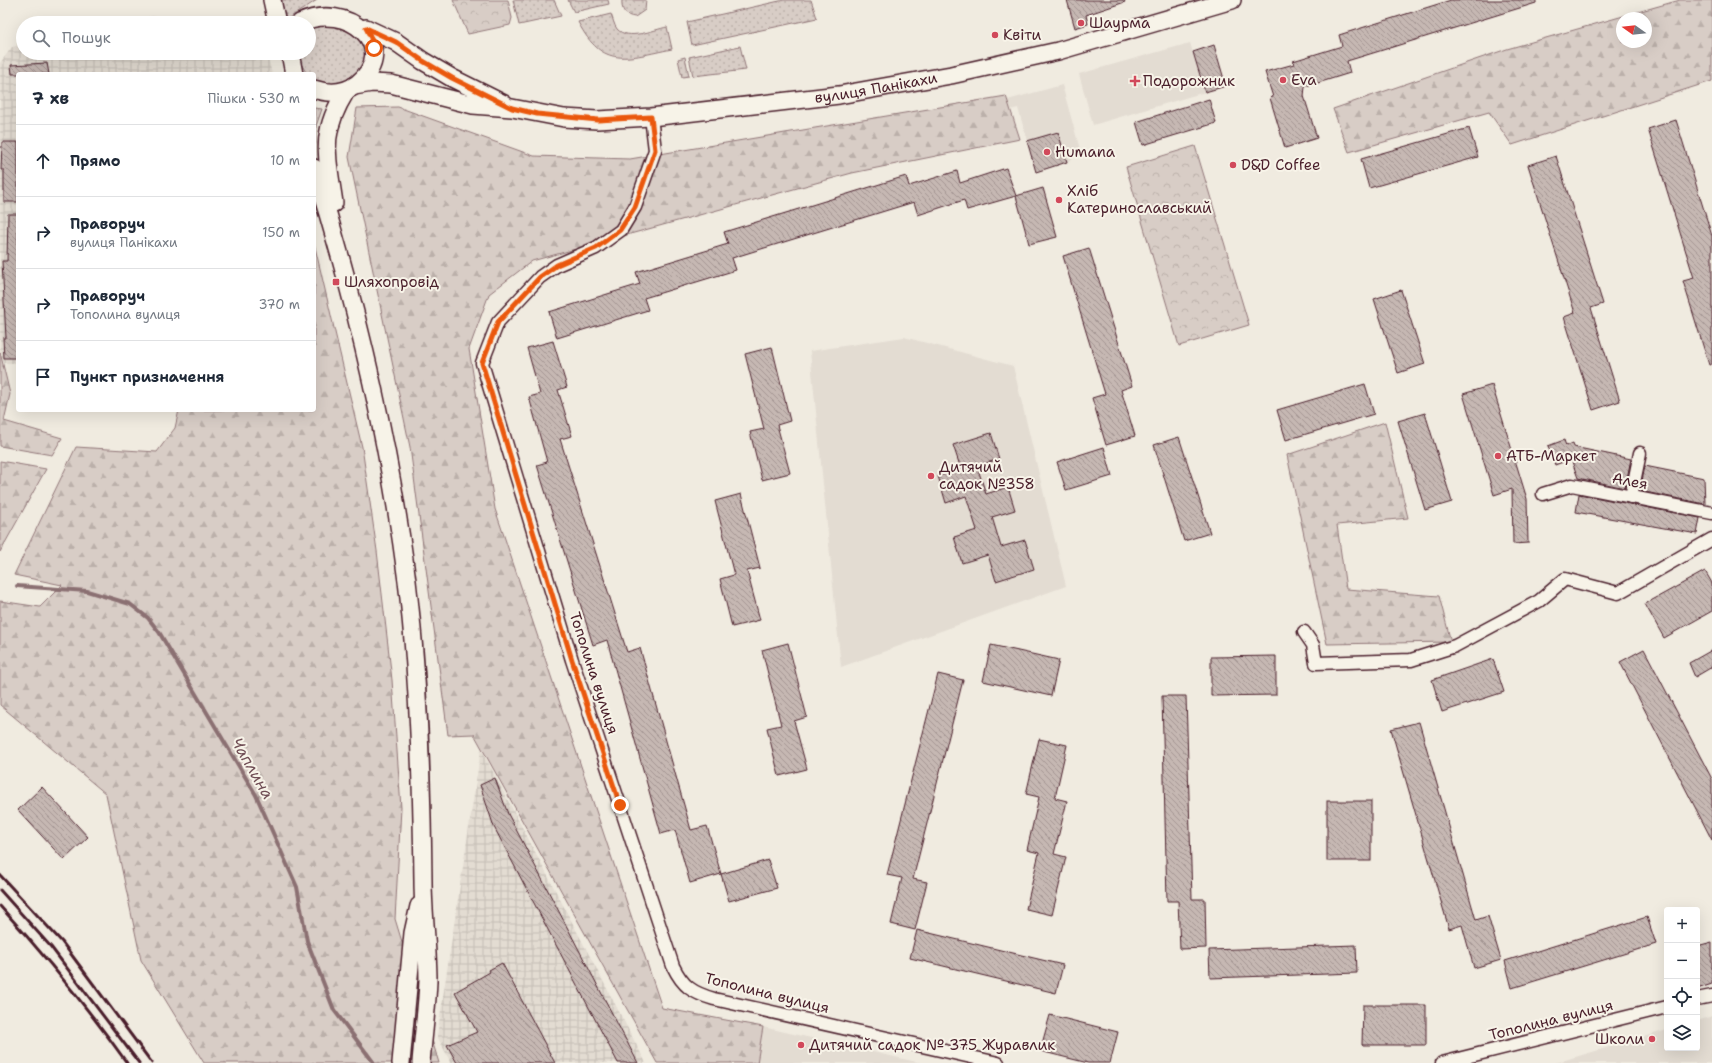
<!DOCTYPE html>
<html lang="uk">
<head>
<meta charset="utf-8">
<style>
	body { margin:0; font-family:"Shantell Sans",sans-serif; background:#f2f2f3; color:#1f2937 }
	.controls { position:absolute; right:12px; bottom:12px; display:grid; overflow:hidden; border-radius:4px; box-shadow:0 4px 16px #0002 }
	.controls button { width:36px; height:36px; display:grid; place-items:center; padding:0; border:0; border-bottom:1px solid #e0e1e3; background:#fff; color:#1f2937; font:20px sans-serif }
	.compass { position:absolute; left:1616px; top:12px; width:36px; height:36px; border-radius:50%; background:#fff; box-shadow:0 4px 16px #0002; rotate:285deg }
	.stop { position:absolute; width:12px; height:12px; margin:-9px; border:3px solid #ea580c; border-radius:50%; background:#fff }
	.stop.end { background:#ea580c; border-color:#fff; box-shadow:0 1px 4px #0008 }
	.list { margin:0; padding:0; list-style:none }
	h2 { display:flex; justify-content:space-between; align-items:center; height:52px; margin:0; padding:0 16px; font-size:17px }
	h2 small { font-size:13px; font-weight:400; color:#747a83 }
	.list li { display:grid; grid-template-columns:26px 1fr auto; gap:12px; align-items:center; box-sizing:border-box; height:72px; padding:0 16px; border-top:1px solid #e0e1e3 }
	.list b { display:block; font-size:15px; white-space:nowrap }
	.list p { margin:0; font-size:13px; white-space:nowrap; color:#747a83 }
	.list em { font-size:13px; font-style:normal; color:#747a83 }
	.icon { flex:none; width:22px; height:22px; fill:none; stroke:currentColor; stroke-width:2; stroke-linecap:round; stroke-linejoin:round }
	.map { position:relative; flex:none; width:1712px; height:1063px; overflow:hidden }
	.search { position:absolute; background:#fff; box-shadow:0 4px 16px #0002; left:16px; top:16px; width:300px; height:44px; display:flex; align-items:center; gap:10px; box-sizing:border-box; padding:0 14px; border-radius:22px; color:#747a83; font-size:15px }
	.panel { position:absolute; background:#fff; box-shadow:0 4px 16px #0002; left:16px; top:72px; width:300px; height:340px; border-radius:4px }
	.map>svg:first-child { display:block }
	.built { fill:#e3dcd2 }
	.industrial { fill:url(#industrial-grid) }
	.grass { fill:url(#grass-dots); stroke:#917678 }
	.forest { fill:url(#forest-firs); stroke:#917678; fill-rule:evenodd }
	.park { fill:url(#park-crowns); stroke:#917678 }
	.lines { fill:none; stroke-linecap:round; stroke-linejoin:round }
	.stream { stroke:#8b6f72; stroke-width:4 }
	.building { fill:url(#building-back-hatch); stroke:#4a1f2b }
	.street-casing { stroke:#4a1f2b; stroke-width:15 }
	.secondary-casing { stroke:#4a1f2b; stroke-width:20 }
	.street { stroke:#f7f3e8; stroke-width:12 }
	.secondary { stroke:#f7f3e8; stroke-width:17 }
	.rail { stroke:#4a1f2b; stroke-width:3 }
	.route { stroke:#ea580c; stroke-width:5 }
	.poi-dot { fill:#d1495b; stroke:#f7f3e8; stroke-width:1.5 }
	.labels { text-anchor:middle; stroke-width:4; stroke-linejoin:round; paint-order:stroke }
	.poi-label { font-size:15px; fill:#4a1f2b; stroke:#f7f3e8; text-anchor:start }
	.street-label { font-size:15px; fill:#4a1f2b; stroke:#f7f3e8 }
	.water-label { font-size:16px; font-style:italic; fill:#704e55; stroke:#f7f3e8 }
</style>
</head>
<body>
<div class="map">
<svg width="1712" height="1063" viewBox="0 0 1712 1063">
	<defs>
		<pattern id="industrial-grid" width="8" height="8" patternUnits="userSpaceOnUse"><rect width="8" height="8" fill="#e3dcd2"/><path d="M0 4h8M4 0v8" fill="none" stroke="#c4bcb4"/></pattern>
		<pattern id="grass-dots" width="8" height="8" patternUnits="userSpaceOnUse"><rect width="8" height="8" fill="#d8cdc6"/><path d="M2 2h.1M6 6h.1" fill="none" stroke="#bbb0aa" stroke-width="1.8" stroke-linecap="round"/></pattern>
		<pattern id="forest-firs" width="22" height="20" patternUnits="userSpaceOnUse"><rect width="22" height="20" fill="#d8cdc6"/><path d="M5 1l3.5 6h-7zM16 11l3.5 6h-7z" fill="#bbb0aa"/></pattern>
		<pattern id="park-crowns" width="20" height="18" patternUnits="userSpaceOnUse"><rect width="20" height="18" fill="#d8cdc6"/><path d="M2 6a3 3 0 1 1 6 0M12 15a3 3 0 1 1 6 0" fill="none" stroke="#bbb0aa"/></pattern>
		<pattern id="building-back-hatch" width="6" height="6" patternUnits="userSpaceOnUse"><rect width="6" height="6" fill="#c6b8b3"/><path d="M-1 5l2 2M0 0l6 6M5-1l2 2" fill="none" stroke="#a39592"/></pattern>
	</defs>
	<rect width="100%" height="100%" fill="#f0ebe0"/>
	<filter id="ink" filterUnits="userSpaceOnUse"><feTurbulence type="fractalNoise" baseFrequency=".025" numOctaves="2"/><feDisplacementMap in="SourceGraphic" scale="8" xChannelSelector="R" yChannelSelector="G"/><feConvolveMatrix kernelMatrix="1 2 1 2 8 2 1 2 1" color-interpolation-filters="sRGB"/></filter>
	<g filter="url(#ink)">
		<!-- built -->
		<g class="built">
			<path d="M 1190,43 L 1205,92 L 1093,125 L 1079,74 Z"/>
			<path d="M 1062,85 L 1081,153 L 1067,162 L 1036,172 L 1018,108 L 1002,112 L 1000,102 Z"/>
			<path d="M 904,337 L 1013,366 L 1066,586 L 841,667 L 810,351 Z"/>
			<path d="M 1712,1016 L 1712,1063 L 1555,1063 L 1667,1030 L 1667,1048 L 1697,1048 L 1697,1021 Z"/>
			<path d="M 763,1027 L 921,1063 L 757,1063 Z"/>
		</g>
		<!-- industrial -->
		<g class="industrial">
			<path d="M 154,16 L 157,23 L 121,23 Z"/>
			<path d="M 23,44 L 23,53 L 267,53 L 272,74 L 18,74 L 18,363 L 4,363 L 0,348 L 0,63 L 12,47 Z"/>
			<path d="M 481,749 L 646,1063 L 451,1063 L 437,1036 Z"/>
		</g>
		<!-- grass -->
		<g class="grass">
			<path d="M 281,0 L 317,0 L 286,20 Z"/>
			<path d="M 513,0 L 554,0 L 561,16 L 519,25 Z"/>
			<path d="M 568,0 L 608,0 L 609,4 L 574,12 Z"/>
			<path d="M 622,0 L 646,0 L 645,10 L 635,17 C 625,16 621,10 622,0 Z"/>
			<path d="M 784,0 L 811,0 L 817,18 L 692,45 L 687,22 Z"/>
			<path d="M 611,14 C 613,19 614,25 617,29 C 628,41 653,30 667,27 L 672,49 C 627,58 603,70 578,22 Z"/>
			<path d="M 348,21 L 367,50 C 365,56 365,64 362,69 C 352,83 330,91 314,80 L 314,74 L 307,74 L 300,62 L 298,53 L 309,53 L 309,27 Z"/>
			<path d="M 740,46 L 746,70 L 693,76 L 689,57 Z"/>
			<path d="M 685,57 L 689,76 L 682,77 L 678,59 Z"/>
			<path d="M 314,108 L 322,109 L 316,126 L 315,144 Z"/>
		</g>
		<!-- forest -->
		<g class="forest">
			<path d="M 1680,0 L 1712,0 L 1712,81 L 1512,145 L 1489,112 L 1349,152 L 1333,109 L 1507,49 ZM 1622,18 L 1646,18 L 1646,42 L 1622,42 Z"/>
			<path d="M 1006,96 L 1020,139 L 852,173 L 532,261 L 489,294 L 469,349 L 495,509 L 662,1008 L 763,1027 L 757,1063 L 657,1063 L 474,734 L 448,735 L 410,447 L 349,157 L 357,108 L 398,107 L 534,156 L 630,159 Z"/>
			<path d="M 314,243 L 362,447 L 377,551 L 392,680 L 401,808 L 395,919 L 439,1063 L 204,1063 L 141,960 L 106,794 L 0,705 L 0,601 L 40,607 L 62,585 L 14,575 L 76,447 L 157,452 L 175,428 L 179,410 L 314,410 Z"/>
			<path d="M 0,352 L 10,394 L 4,421 L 62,438 L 52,455 L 0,446 Z"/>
			<path d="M 1385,422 L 1408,518 L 1337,525 L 1346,589 L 1439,596 L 1451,642 L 1327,644 L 1287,455 Z"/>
			<path d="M 0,461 L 46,469 L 0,552 Z"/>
		</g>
		<!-- park -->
		<g class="park">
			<path d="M 453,0 L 508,0 L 512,18 L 510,25 L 468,34 Z"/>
			<path d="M 1195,146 L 1249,325 L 1179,346 L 1126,167 Z"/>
		</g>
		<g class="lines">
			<!-- stream -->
			<path class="stream" d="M 17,586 L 87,591 L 130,604 L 148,618 L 159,632 L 256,795 L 297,887 L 307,941 L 334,1010 L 374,1063"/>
		</g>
		<!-- building -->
		<g class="building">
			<path d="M 1067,0 L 1124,0 L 1125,2 L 1086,15 L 1088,24 L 1075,28 Z"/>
			<path d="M 1451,0 L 1536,0 L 1536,3 L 1347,61 L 1350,73 L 1305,87 L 1304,96 L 1317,138 L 1285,148 L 1270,98 L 1273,97 L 1265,72 L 1294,64 L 1293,61 L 1342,46 L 1339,35 Z"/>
			<path d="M 1214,45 L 1226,86 L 1205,92 L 1193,52 Z"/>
			<path d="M 47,63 L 49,74 L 12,74 L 11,65 Z"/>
			<path d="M 1209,99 L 1216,123 L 1143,145 L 1136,122 Z"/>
			<path d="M 1676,120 L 1712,236 L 1712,364 L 1709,365 L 1683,281 L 1694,278 L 1648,129 Z"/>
			<path d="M 1469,128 L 1478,157 L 1369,188 L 1361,159 Z"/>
			<path d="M 1058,132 L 1067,162 L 1036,172 L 1027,141 Z"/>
			<path d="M 2,142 L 18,142 L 18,202 L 4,202 L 4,170 L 1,170 Z"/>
			<path d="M 1556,156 L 1603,304 L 1591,308 L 1620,401 L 1593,410 L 1564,317 L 1575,313 L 1528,165 Z"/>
			<path d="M 1006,168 L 1016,196 L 967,210 L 964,200 L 918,215 L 914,202 L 732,258 L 736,270 L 644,298 L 648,310 L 557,338 L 549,312 L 640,284 L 636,272 L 728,244 L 724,232 L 906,176 L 909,186 L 957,171 L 960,183 Z"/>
			<path d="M 1043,188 L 1057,237 L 1029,244 L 1016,196 Z"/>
			<path d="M 8,214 L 18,214 L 18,358 L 4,358 L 3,338 L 6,338 L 2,261 L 7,261 Z"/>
			<path d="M 1089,248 L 1132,386 L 1121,390 L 1135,436 L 1106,445 L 1092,398 L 1105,394 L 1063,256 Z"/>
			<path d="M 1401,290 L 1425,364 L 1398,373 L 1374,299 Z"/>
			<path d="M 553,341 L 567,387 L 558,390 L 572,436 L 560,439 L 627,652 L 640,648 L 691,830 L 707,826 L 721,874 L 690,883 L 675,830 L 661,834 L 607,640 L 593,645 L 537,465 L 547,462 L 529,397 L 540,394 L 527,348 Z"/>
			<path d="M 772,347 L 790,421 L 777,425 L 790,473 L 762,480 L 750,432 L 764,429 L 745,354 Z"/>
			<path d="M 1365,384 L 1374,414 L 1286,440 L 1277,410 Z"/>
			<path d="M 1492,385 L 1527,499 L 1528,543 L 1513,544 L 1512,489 L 1494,495 L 1463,394 Z"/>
			<path d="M 1425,413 L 1452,502 L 1425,510 L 1398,421 Z"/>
			<path d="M 991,433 L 999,459 L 977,466 L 986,494 L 1008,487 L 1015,510 L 992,517 L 1001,547 L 1025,540 L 1034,569 L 996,581 L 988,555 L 962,563 L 954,537 L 977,530 L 966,496 L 946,503 L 938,476 L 961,469 L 953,445 Z"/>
			<path d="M 1179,437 L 1210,533 L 1184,541 L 1154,445 Z"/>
			<path d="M 1564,440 L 1566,446 L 1573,443 L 1574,447 L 1631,459 L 1625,488 L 1578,478 L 1571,459 L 1555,465 L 1548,446 Z"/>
			<path d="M 1104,447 L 1112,476 L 1066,490 L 1057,462 Z"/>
			<path d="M 1645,466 L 1704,478 L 1705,504 L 1640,491 Z"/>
			<path d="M 741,494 L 760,568 L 747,571 L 760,620 L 732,627 L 720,579 L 734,575 L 715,501 Z"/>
			<path d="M 1579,494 L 1700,518 L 1697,534 L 1576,512 Z"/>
			<path d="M 1705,571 L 1712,583 L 1712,611 L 1664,638 L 1645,604 Z"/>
			<path d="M 788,643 L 807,717 L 794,721 L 807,769 L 779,776 L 767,728 L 781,725 L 762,650 Z"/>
			<path d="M 991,645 L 1059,660 L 1051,696 L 983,681 Z"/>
			<path d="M 1644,649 L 1712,779 L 1712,840 L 1620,662 Z"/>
			<path d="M 1712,650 L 1712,667 L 1695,677 L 1689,663 Z"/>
			<path d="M 1276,656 L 1276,695 L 1211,696 L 1211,657 Z"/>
			<path d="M 1493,659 L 1504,692 L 1442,712 L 1432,680 Z"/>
			<path d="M 938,674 L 963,680 L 913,879 L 927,882 L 915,930 L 891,924 L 902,878 L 887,875 Z"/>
			<path d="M 1162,696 L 1186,696 L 1192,899 L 1205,899 L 1206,948 L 1180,949 L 1178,901 L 1167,901 Z"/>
			<path d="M 1419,722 L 1476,920 L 1488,916 L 1501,960 L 1474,968 L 1462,925 L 1449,929 L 1391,729 Z"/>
			<path d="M 1039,739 L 1067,745 L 1055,798 L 1067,801 L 1054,854 L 1066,857 L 1052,915 L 1026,909 L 1039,853 L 1027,850 L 1039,797 L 1026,794 Z"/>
			<path d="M 495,778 L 508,814 L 638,1063 L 618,1063 L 494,827 L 480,785 Z"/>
			<path d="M 42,787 L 88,837 L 64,860 L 18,810 Z"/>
			<rect x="1327" y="801" width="44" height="60"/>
			<path d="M 768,860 L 777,888 L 729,901 L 721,874 Z"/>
			<path d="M 1647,917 L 1656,944 L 1512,988 L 1505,961 Z"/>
			<path d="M 917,930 L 1063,965 L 1056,993 L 910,958 Z"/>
			<path d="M 1712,942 L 1712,984 L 1697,989 L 1697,946 Z"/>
			<path d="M 1356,945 L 1357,973 L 1210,978 L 1209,950 Z"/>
			<path d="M 502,963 L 555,1063 L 457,1063 L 447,1045 L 477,1032 L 455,992 L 490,972 L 489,970 Z"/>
			<path d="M 1363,1005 L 1426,1005 L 1426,1045 L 1362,1045 Z"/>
			<path d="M 1050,1015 L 1118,1032 L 1110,1063 L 1088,1063 L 1040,1051 Z"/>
		</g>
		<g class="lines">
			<defs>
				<g id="street">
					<path d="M 651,117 L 655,150 L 635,207 L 621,230 L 596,248 L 557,265 L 540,277 L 498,322 L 482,363 L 572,660 L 673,966 C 683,987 693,993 714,999 L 998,1063"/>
					<path d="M 1543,494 L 1572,485 L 1712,513"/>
					<path d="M 1631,497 L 1640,453"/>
					<path d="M 1304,632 L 1313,645 L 1316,663 L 1411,660 L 1455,646 L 1539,601 L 1565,579 L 1618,593 L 1712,539"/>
					<path d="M 1697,999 L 1712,996"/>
					<path d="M 1442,1063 L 1667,1007"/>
				</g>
				<g id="secondary">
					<path d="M 272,0 L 277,23"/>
					<path d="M 300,23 C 347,0 402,47 357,84 C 344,94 329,94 314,89"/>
					<path d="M 366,28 L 396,42 L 423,61 L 452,78 L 504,104"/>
					<path d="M 290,53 L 294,74"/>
					<path id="s1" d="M 354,86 L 372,83 L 391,84 L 473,105 L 512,108 L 564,118 L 597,120 L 651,117 L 839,95 L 951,75 L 1058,51 L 1232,0"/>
					<path d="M 314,168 C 356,302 389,441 407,581 C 419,680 422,781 423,881 C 423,914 428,948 428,981 C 427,1008 423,1036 421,1063"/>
					<path d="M 334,203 C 327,154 319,135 346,91"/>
					<path d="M 401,1063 L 413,933 L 419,906"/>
				</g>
			</defs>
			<!-- street casing -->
			<use href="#street" class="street-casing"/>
			<!-- secondary casing -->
			<use href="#secondary" class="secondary-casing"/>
			<!-- street -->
			<use href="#street" class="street"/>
			<!-- secondary -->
			<use href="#secondary" class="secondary"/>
			<!-- rail -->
			<g class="rail">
				<path d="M 0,875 L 62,942 L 152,1063"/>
				<path d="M 0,890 L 51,947 L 139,1063"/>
				<path d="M 0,906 C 45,956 88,1008 127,1063"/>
			</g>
		</g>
	</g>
	<g class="lines" filter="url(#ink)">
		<!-- route -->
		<path class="route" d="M 374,48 L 371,38 L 366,28 L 396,42 L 423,61 L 452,78 L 512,108 L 537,114 L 598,120 L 651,117 L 655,150 L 635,207 L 620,230 L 596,248 L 557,265 L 540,277 L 498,322 L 482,363 L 572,660 L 620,805"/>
	</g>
	<!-- markers -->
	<g class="poi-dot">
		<circle cx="1081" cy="23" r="4"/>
		<circle cx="995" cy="35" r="4"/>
		<circle cx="1283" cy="80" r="4"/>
		<path d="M1133 75h4v4h4v4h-4v4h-4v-4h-4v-4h4z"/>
		<circle cx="1047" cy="152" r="4"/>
		<circle cx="1233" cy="165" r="4"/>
		<circle cx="1059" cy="200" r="4"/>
		<rect x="332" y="278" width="8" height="8" rx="2"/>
		<circle cx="1498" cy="456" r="4"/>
		<circle cx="931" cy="476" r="4"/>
		<circle cx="1652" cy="1039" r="4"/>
		<circle cx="801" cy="1045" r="4"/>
	</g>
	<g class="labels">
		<!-- poi labels -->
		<g class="poi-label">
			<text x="1089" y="28">Шаурма</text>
			<text x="1003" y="40">Квіти</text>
			<text x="1291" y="85">Eva</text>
			<text x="1143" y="86">Подорожник</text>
			<text x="1055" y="157">Humana</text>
			<text x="1241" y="170">D&amp;D Coffee</text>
			<text x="1067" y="196">Хліб<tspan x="1067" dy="17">Катеринославський</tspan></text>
			<text x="344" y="287">Шляхопровід</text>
			<text x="1506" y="461">АТБ-Маркет</text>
			<text x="939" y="472">Дитячий<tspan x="939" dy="17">садок №358</tspan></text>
			<text x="1644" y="1044" text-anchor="end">Школи</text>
			<text x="809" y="1050">Дитячий садок № 375 Журавлик</text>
		</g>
		<!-- street labels -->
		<g class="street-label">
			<text dy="5" stroke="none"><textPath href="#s1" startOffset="528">вулиця Панікахи</textPath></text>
			<text transform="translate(1630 481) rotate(11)" y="5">Алея</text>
			<text transform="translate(594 673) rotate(72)" y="5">Тополина вулиця</text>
			<text transform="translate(767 993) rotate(14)" y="5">Тополина вулиця</text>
			<text transform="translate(1551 1020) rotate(-14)" y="5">Тополина вулиця</text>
		</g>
		<!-- water labels -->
		<g class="water-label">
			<text transform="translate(253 768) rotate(60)" y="6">Чаплина</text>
		</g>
	</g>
</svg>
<div class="controls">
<button>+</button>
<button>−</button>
<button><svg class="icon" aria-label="locate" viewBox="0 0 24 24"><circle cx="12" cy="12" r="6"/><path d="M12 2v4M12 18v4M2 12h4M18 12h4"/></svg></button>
<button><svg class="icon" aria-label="layers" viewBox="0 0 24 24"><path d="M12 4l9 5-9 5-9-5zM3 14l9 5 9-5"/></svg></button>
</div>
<svg class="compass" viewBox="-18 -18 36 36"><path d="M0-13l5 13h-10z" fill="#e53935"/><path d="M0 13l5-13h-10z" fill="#747a83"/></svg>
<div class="stop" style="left:374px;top:48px"></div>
<div class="stop end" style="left:620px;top:805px"></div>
<div class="search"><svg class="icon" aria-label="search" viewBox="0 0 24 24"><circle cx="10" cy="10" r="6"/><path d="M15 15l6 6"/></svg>Пошук</div>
<section class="panel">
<h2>7 хв<small>Пішки · 530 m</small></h2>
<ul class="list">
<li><svg class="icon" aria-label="ahead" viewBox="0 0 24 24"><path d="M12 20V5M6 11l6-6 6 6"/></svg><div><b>Прямо</b></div><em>10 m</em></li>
<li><svg class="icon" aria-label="right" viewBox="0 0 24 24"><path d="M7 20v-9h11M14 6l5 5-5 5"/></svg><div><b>Праворуч</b><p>вулиця Панікахи</p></div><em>150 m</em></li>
<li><svg class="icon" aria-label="right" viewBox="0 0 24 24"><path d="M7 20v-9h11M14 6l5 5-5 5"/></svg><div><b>Праворуч</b><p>Тополина вулиця</p></div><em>370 m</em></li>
<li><svg class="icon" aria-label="arrive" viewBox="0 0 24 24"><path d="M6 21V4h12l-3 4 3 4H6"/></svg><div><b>Пункт призначення</b></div></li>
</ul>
</section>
</div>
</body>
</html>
